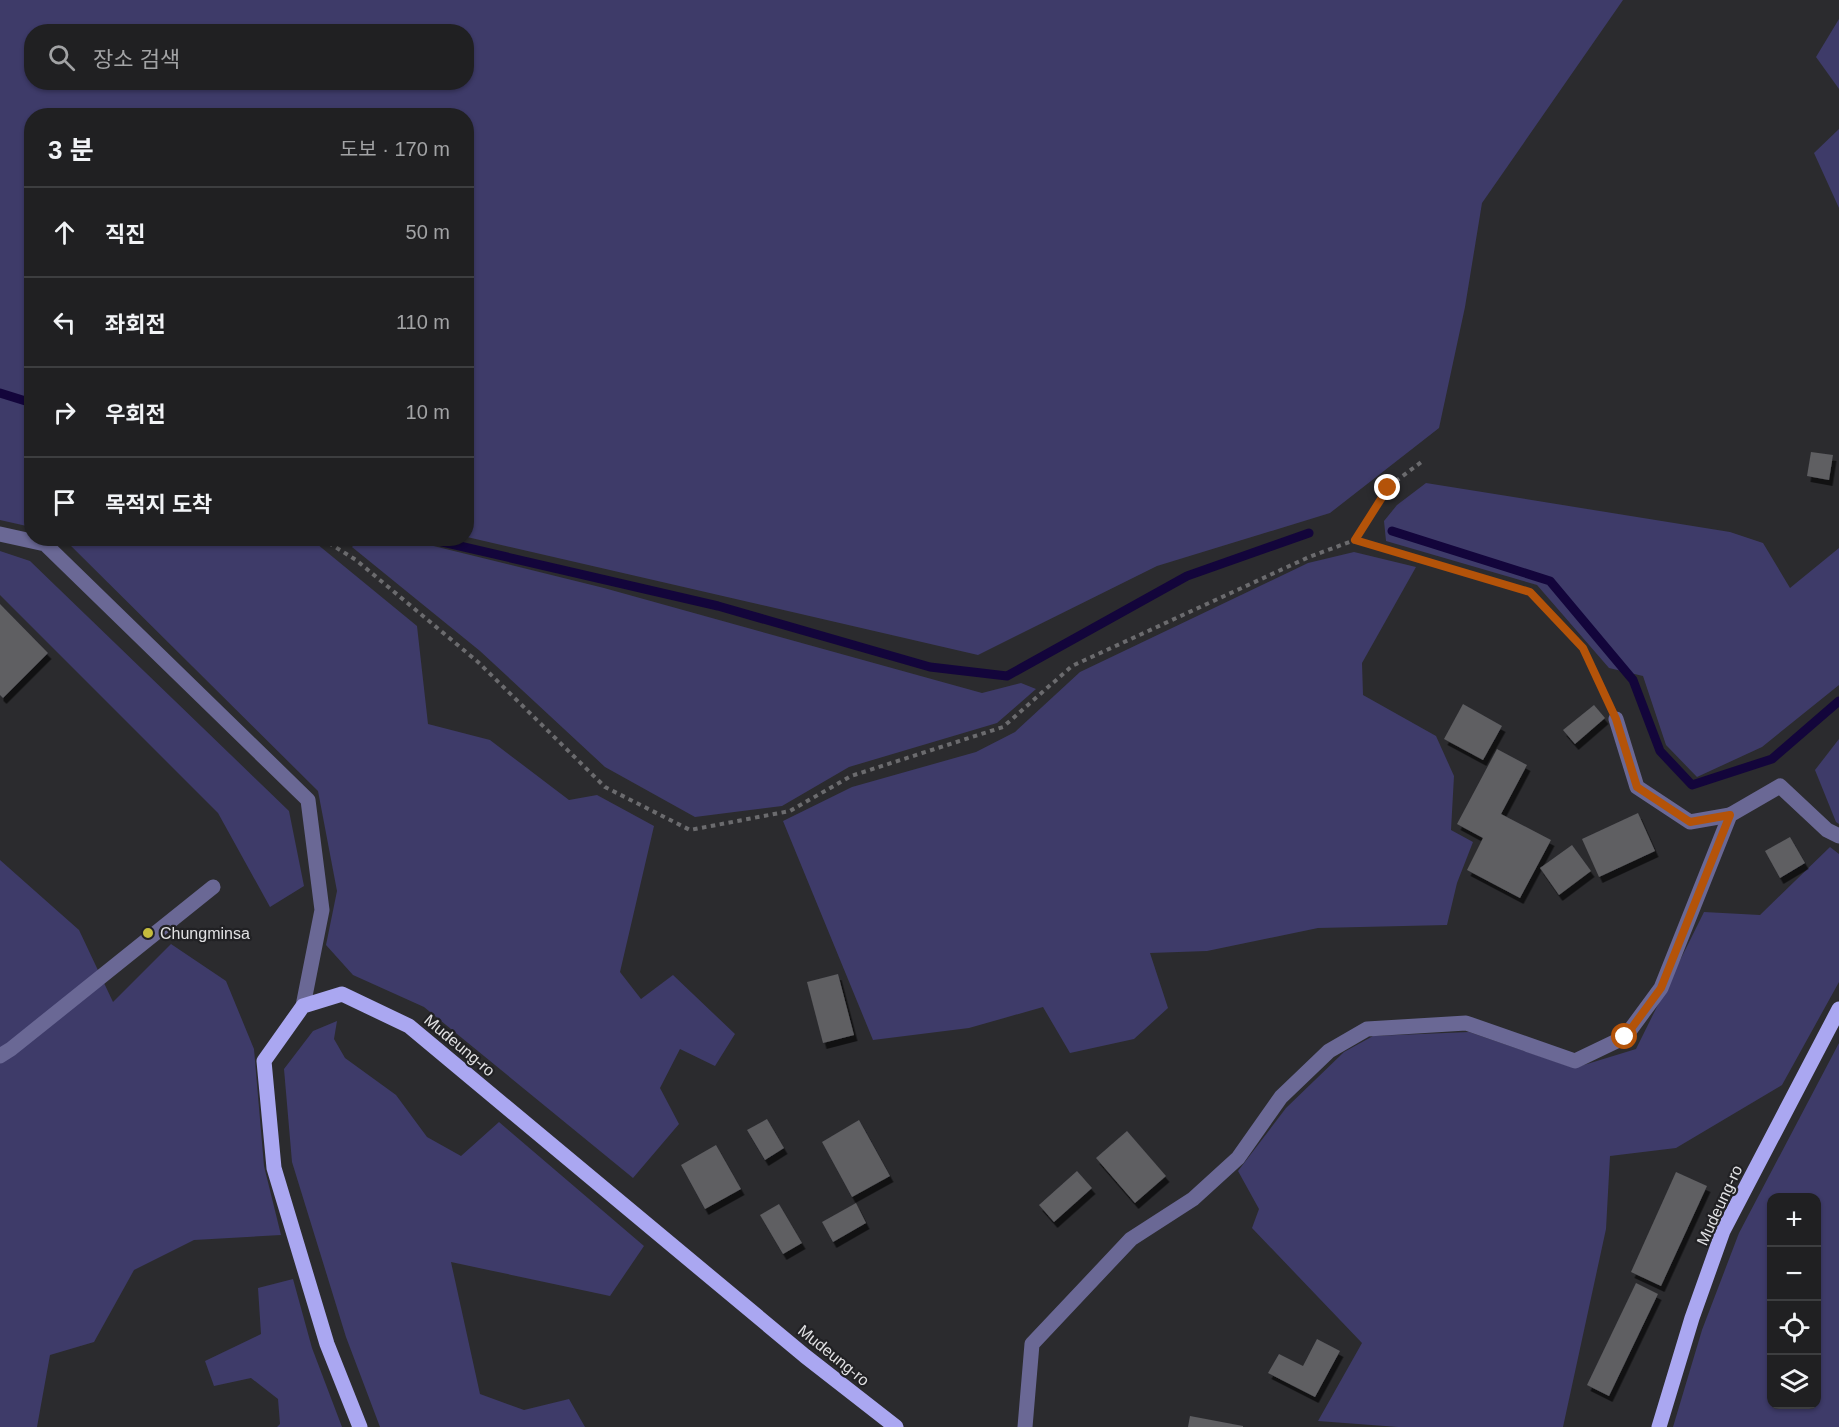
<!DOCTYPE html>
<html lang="ko">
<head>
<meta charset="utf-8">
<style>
	body { margin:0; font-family:Helvetica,"Noto Sans KR",sans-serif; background:#28282a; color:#f1f3f6 }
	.controls { position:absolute; right:18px; bottom:18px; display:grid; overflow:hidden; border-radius:12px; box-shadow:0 2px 4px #0004 }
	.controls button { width:54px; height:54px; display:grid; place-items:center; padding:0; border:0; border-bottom:2px solid #3d3e40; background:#202022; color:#f1f3f6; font:30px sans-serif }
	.stop { position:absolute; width:18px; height:18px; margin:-14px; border:4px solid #b45309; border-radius:50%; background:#fff }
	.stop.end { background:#b45309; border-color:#fff; box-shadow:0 2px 6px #0008 }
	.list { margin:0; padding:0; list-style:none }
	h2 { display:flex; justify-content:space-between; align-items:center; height:78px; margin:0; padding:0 24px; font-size:26px }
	h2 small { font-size:20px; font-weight:400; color:#a2a3a5 }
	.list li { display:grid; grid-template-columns:39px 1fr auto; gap:18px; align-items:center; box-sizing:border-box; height:90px; padding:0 24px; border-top:2px solid #3d3e40 }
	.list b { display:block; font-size:22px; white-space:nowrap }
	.list em { font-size:20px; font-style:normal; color:#a2a3a5 }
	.icon { flex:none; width:33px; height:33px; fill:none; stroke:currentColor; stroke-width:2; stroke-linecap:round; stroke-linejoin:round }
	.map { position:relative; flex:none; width:1839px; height:1427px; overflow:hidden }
	.search { position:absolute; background:#202022; box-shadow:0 2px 4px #0004; left:24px; top:24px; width:450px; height:66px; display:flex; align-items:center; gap:15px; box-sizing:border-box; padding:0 21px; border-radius:24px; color:#a2a3a5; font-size:22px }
	.panel { position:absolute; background:#202022; box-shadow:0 2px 4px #0004; left:24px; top:108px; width:450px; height:438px; border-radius:24px }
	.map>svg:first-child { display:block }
	.green { fill:#3e3b69; fill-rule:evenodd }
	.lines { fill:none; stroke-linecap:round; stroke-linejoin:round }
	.stream { stroke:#13053b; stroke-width:9 }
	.building { fill:#5e5e62; filter:url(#shadow) }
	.path { stroke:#6b6b6e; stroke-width:4; stroke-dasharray:4.5 4.5; stroke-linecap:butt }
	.minor { stroke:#6a6895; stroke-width:15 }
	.major { stroke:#aaa7f1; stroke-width:15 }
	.route { stroke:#b45309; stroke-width:8 }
	.poi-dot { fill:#c5bc3d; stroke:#212124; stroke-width:2 }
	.labels { text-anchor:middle; stroke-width:4.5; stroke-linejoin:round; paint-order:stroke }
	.poi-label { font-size:16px; fill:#e1e1e3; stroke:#212124; text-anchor:start }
	.street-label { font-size:16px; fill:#e1e1e3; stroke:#212124 }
</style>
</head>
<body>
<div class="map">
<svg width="1839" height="1427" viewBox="0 0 1839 1427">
	<defs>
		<filter id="shadow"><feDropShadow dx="3.5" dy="6" stdDeviation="0" flood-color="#0009"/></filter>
	</defs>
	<rect width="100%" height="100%" fill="#2b2b2e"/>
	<!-- green -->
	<g class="green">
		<path d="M 0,0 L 1623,0 L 1482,203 L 1465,307 L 1439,428 L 1330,513 L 1157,566 L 978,655 L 467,537 L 466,116 L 32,116 L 31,527 L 0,520 ZM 32,32 L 466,32 L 466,82 L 32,82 Z"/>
		<path d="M 1839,19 L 1839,89 L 1816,57 Z"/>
		<path d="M 1839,129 L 1839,208 L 1814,153 Z"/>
		<path d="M 1426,483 L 1730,532 L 1763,543 L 1790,588 L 1839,548 L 1839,685 L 1762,747 L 1697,777 L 1666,745 L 1643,676 L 1609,668 L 1537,585 L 1386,541 L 1384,521 L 1397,505 Z"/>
		<path d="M 64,539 L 320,539 L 317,544 L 417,626 L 428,724 L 490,740 L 569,800 L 597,795 L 654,826 L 620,972 L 641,999 L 673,975 L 735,1034 L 715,1066 L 680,1049 L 660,1088 L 679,1124 L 633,1178 L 424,1007 L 353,975 L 326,945 L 337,891 L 318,791 Z"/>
		<path d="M 360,539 L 405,539 L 604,588 L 982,693 L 1021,683 L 1036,689 L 997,723 L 849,767 L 782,806 L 695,817 L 605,767 L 480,651 L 352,547 Z"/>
		<path d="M 0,551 L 30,561 L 289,811 L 304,886 L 270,907 L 218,813 L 0,595 Z"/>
		<path d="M 1354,552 L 1416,567 L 1362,663 L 1363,695 L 1436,736 L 1454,776 L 1451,830 L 1473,842 L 1457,883 L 1447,925 L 1318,928 L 1207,951 L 1150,953 L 1168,1008 L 1134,1039 L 1070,1053 L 1043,1007 L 969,1028 L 873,1040 L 783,821 L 852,787 L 976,752 L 1015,732 L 1080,672 L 1308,563 Z"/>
		<path d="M 1839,739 L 1839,824 L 1836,822 L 1815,770 Z"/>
		<path d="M 1830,847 L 1839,854 L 1839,982 L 1782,1085 L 1676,1148 L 1610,1156 L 1606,1229 L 1563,1427 L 1398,1427 L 1318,1421 L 1362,1343 L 1252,1228 L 1259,1209 L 1238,1171 L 1286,1108 L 1344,1052 L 1373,1036 L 1469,1032 L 1574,1068 L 1636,1049 L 1704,912 L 1760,915 Z"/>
		<path d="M 0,860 L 79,930 L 113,1002 L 171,944 L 226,981 L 254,1049 L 264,1166 L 281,1235 L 194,1240 L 134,1270 L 94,1342 L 50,1355 L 37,1427 L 0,1427 Z"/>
		<path d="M 337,1021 L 334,1039 L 345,1058 L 396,1095 L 427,1137 L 461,1156 L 499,1122 L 644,1246 L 610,1296 L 451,1262 L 480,1394 L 524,1410 L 569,1399 L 585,1427 L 380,1427 L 346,1337 L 292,1162 L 284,1069 L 313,1031 Z"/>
		<path d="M 1839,1043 L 1839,1427 L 1673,1427 L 1702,1330 L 1739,1233 ZM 1772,1198 L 1816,1198 L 1816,1404 L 1772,1404 Z"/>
		<path d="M 293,1279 L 312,1348 L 342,1427 L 277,1427 L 280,1424 L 278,1399 L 251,1378 L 214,1386 L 205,1361 L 261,1334 L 258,1288 Z"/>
	</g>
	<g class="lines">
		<!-- stream -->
		<g class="stream">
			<path d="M 0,393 L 32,403"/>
			<path d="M 1392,531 L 1550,581 L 1633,680 L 1660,751 L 1692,785 L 1772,759 L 1839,701"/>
			<path d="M 425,538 L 718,606 L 930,667 L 1007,676 L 1187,576 L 1309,533"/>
		</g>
	</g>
	<!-- building -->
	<g class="building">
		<path d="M 1811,452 L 1833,455 L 1829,480 L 1807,476 Z"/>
		<path d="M 0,604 L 48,653 L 3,698 L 0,695 Z"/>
		<path d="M 1463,704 L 1502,726 L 1483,760 L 1444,739 Z"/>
		<path d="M 1594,705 L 1605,718 L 1575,744 L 1563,730 Z"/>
		<path d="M 1497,749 L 1527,765 L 1501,814 L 1551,840 L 1520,898 L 1467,870 L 1483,838 L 1457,824 Z"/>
		<path d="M 1638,813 L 1655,851 L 1599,877 L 1582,839 Z"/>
		<path d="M 1790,837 L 1805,863 L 1780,878 L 1765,851 Z"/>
		<path d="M 1572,845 L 1591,871 L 1559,895 L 1540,868 Z"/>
		<path d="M 838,974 L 854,1035 L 823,1043 L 807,982 Z"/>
		<path d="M 767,1119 L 784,1148 L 765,1160 L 747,1130 Z"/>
		<path d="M 859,1120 L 890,1176 L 852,1197 L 822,1142 Z"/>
		<path d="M 1127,1131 L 1166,1176 L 1135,1203 L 1096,1158 Z"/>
		<path d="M 716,1145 L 741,1189 L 705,1209 L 681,1165 Z"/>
		<path d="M 1077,1171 L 1092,1188 L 1054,1222 L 1039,1205 Z"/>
		<path d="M 1676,1172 L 1707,1186 L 1661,1286 L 1631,1272 Z"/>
		<path d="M 856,1203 L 866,1223 L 833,1242 L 822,1222 Z"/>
		<path d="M 779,1204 L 802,1243 L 783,1254 L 760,1215 Z"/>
		<path d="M 1636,1283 L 1658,1294 L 1609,1396 L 1587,1385 Z"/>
		<path d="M 1317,1339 L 1340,1351 L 1315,1397 L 1268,1373 L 1279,1354 L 1303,1366 Z"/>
		<path d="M 1190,1416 L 1243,1426 L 1243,1427 L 1188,1427 Z"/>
	</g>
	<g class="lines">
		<!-- path -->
		<g class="path">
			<path d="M 321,538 L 356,560 L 478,662 L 605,787 L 690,830 L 790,811 L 851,776 L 1003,727 L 1072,666 L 1309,557 L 1355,540 L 1529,592 L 1583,648 L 1607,700"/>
			<path d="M 1355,540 L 1388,487 L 1424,460"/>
		</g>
		<!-- minor -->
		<g class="minor">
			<path d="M 0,534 L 45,544 L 308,800 L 322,910 L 303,1006"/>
			<path d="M 1616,719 L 1637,787 L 1690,822 L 1730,815"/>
			<path d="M 0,1056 L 11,1049 L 213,887"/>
			<path d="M 1025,1427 L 1032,1344 L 1131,1239 L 1193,1199 L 1238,1158 L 1281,1097 L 1329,1051 L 1367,1029 L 1466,1023 L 1575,1061 L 1625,1037 L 1661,988 L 1730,815 L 1780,786 L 1827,830 L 1839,836"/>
		</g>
		<!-- major -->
		<g class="major">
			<path d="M 360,1427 L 327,1344 L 274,1168 L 264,1061 L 303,1006 L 342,994 L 409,1026 L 805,1356 L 896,1427"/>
			<path d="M 1659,1427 L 1692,1318 L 1723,1231 L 1839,1009"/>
		</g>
	</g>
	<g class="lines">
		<!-- route -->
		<path class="route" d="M 1388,488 L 1355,540 L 1530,592 L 1583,648 L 1616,719 L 1637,787 L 1690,822 L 1730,815 L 1661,988 L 1625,1037"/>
	</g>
	<!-- markers -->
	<circle class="poi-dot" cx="148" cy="933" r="6"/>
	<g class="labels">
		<!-- poi labels -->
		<g class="poi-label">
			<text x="160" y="939">Chungminsa</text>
		</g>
		<!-- street labels -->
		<g class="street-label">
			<text transform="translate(460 1045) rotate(40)" y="6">Mudeung-ro</text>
			<text transform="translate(1719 1205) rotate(-65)" y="6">Mudeung-ro</text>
			<text transform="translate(834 1355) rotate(39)" y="6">Mudeung-ro</text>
		</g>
	</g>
</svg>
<div class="controls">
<button>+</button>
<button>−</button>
<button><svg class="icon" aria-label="locate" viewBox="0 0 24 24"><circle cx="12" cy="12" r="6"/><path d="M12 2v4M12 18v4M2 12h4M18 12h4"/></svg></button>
<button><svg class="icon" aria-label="layers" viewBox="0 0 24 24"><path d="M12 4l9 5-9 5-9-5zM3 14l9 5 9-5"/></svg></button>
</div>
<div class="stop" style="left:1625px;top:1037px"></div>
<div class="stop end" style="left:1388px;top:488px"></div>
<div class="search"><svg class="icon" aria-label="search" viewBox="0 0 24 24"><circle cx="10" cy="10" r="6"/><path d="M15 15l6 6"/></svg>장소 검색</div>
<section class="panel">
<h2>3 분<small>도보 · 170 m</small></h2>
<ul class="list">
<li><svg class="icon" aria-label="ahead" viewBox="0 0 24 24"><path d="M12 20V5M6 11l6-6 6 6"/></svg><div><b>직진</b></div><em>50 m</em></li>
<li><svg class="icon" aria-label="left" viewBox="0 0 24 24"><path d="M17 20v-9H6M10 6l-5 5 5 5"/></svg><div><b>좌회전</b></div><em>110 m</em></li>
<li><svg class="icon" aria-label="right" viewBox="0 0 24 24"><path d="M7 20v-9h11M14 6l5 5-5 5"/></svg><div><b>우회전</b></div><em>10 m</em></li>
<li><svg class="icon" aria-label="arrive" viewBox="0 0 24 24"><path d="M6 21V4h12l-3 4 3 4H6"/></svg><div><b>목적지 도착</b></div></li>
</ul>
</section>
</div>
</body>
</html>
